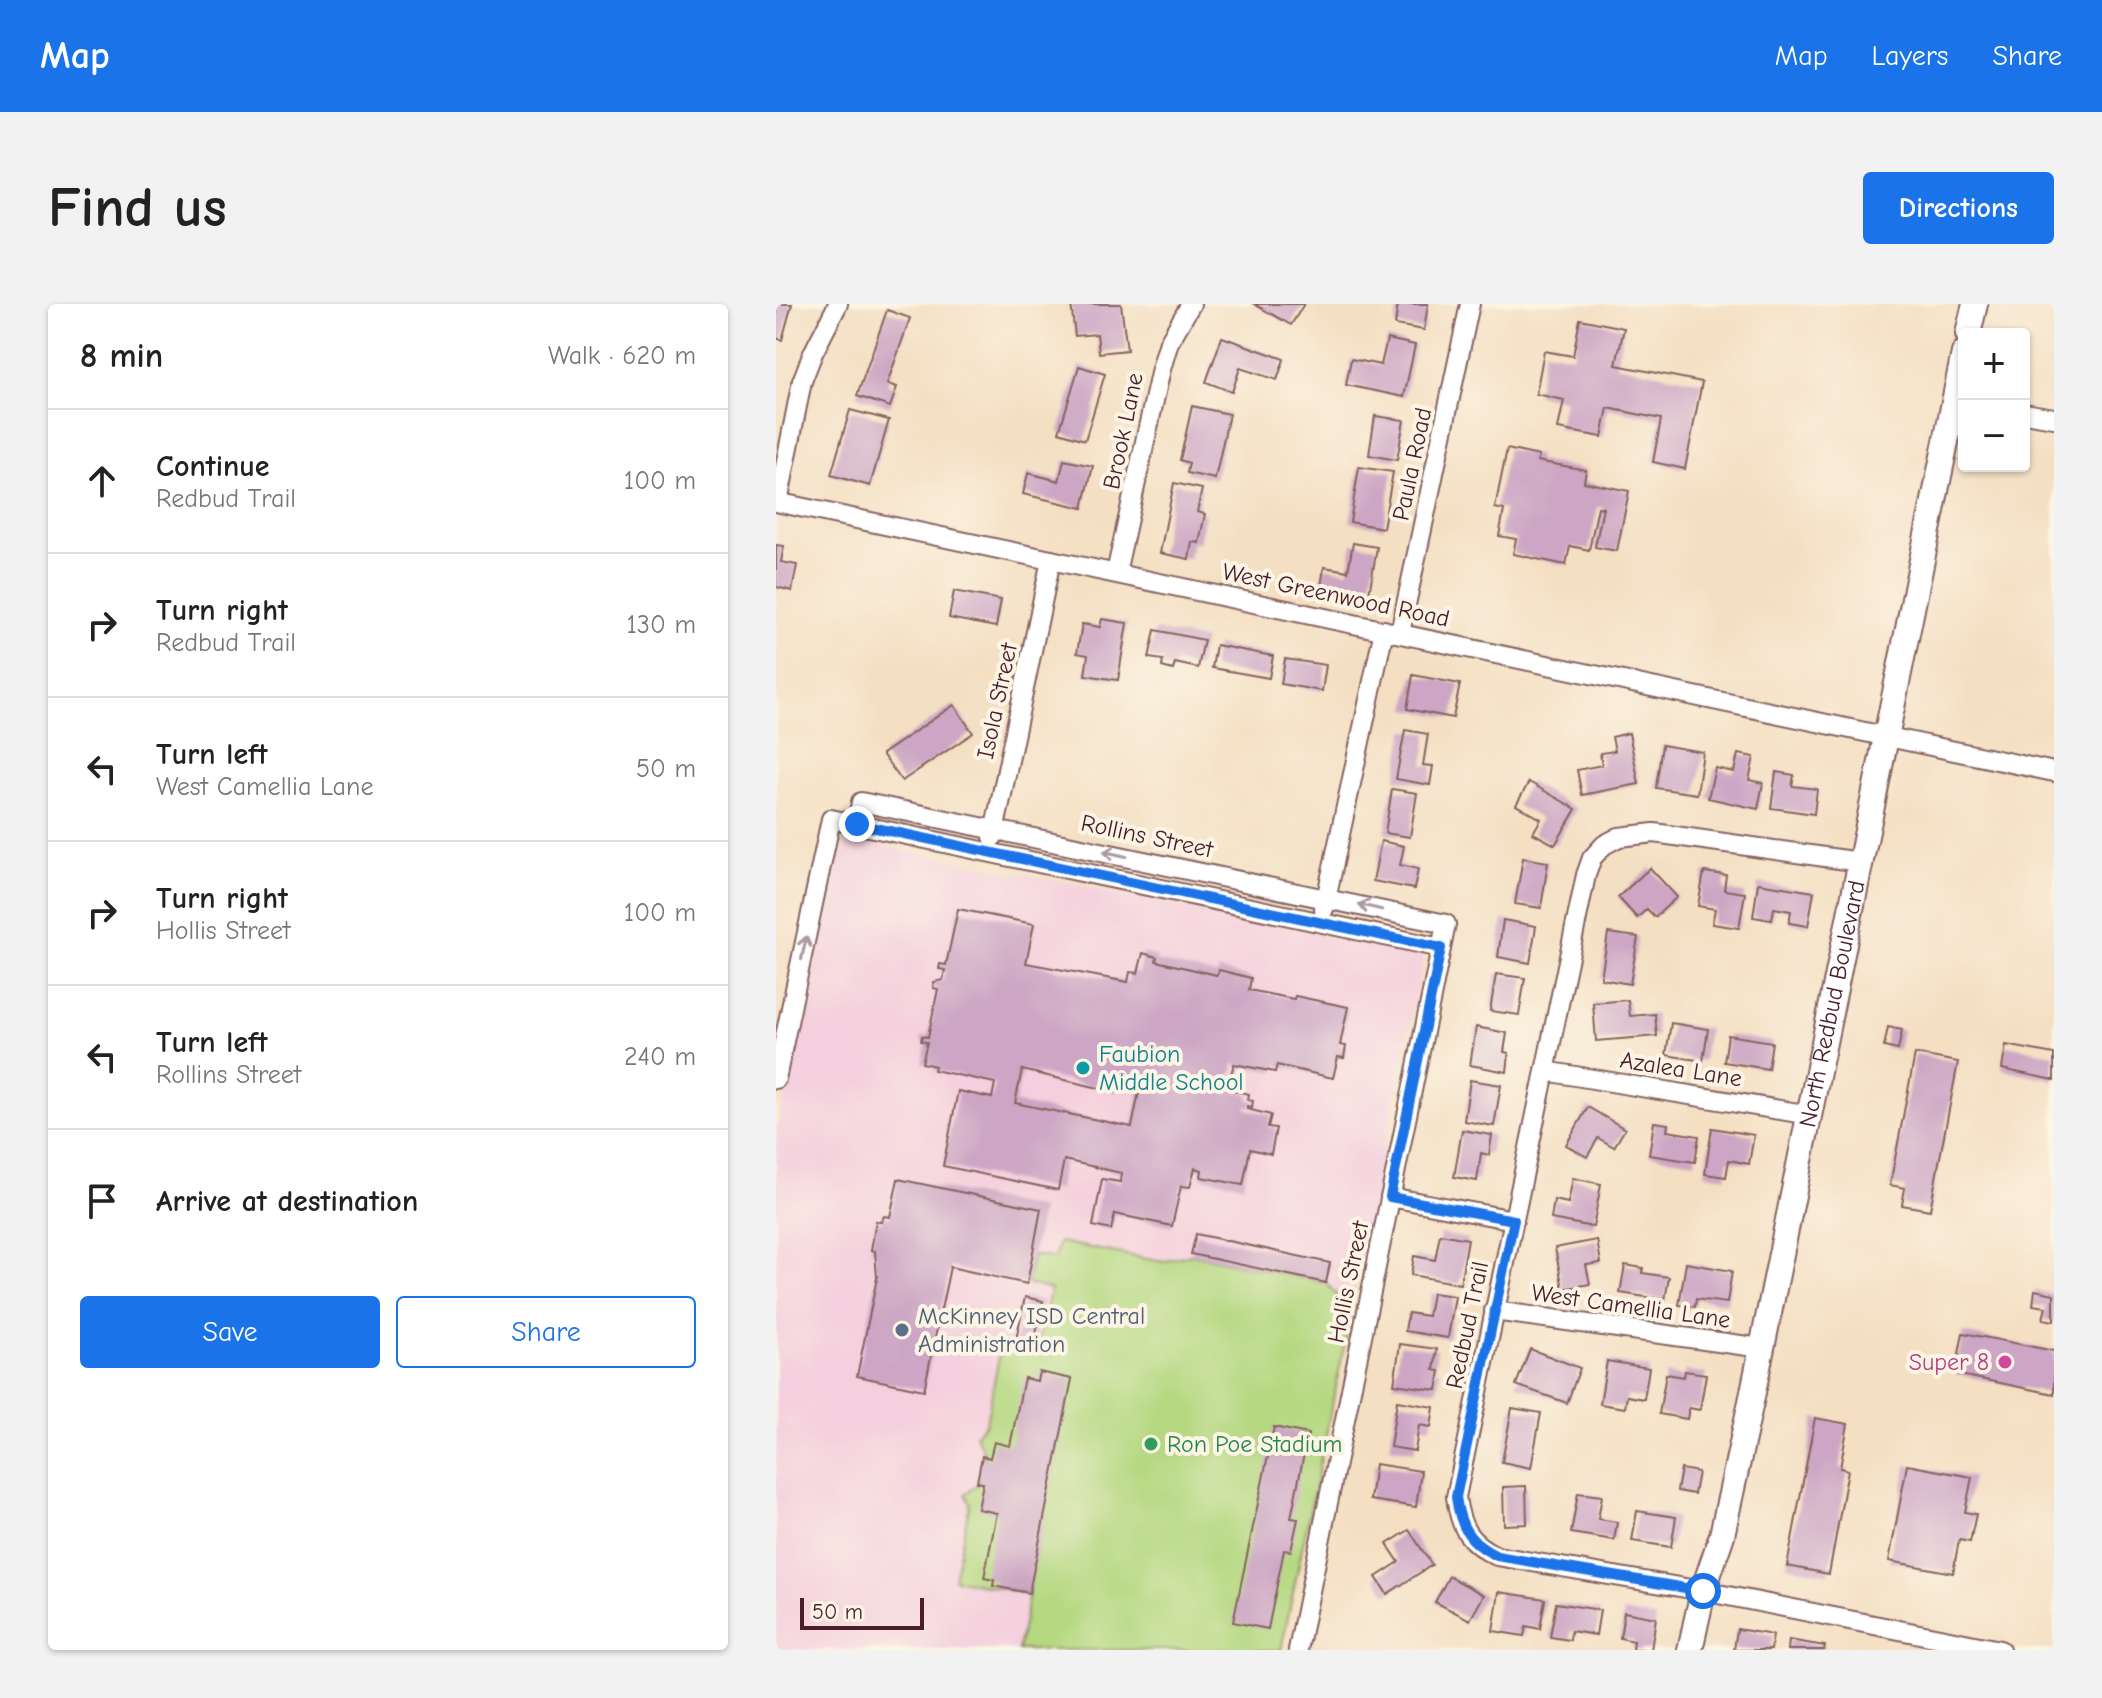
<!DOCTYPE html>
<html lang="en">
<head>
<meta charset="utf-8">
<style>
	body { margin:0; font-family:"Comic Neue",sans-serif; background:#f2f2f2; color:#222 }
	.controls { position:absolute; right:24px; top:24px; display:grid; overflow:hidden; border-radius:8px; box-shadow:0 2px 6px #0004 }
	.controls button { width:72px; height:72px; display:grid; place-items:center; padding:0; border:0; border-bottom:2px solid #e0e0e0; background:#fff; color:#222; font:40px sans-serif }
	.scale { position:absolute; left:24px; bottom:20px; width:124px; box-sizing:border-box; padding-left:8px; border:4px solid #4a1f2b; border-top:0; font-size:22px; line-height:28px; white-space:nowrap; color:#4a1f2b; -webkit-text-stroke:6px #fcf5e5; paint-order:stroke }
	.stop { position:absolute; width:24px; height:24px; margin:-18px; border:6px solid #1a73e8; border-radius:50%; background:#fff }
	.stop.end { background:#1a73e8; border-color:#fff; box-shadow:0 2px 8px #0008 }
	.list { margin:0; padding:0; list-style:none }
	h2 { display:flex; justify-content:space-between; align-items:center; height:104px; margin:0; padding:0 32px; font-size:34px }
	h2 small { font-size:26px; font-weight:400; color:#767676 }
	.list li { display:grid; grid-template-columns:52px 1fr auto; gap:24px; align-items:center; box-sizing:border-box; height:144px; padding:0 32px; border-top:2px solid #e0e0e0 }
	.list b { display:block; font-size:30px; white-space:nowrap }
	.list p { margin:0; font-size:26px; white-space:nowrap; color:#767676 }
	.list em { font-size:26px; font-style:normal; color:#767676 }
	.actions { display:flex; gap:16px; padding:24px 32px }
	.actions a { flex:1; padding:18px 0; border:2px solid #1a73e8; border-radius:8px; text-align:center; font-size:28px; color:#1a73e8 }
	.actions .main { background:#1a73e8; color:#fff }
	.icon { flex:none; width:44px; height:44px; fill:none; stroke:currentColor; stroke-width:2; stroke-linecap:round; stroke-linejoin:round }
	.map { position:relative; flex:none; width:1278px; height:1346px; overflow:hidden; border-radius:8px }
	header { display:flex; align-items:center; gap:48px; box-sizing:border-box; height:112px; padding:0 40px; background:#1a73e8; color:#fff }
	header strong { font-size:38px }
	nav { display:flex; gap:44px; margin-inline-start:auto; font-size:28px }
	.intro { display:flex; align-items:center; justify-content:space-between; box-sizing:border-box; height:192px; padding:0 48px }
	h1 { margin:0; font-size:56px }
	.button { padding:20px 36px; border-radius:8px; background:#1a73e8; color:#fff; font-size:28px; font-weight:700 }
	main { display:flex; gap:48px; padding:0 48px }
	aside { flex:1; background:#fff; border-radius:8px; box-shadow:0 2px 6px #0004 }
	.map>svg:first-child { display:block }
	.built { fill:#f4cfdd }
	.pitch { fill:#b5d881; stroke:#807c56; stroke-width:2 }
	.building { fill:#cca6c4; fill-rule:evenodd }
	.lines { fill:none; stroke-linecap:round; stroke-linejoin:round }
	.minor-casing { stroke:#866260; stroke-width:22 }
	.tertiary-casing { stroke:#866260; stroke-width:28 }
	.minor { stroke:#fff; stroke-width:18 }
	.tertiary { stroke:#fff; stroke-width:24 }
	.oneway { stroke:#ae9aa0 }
	.route { stroke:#1a73e8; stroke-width:10 }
	.culture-dot { fill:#0f9aa8; stroke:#fcf5e5; stroke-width:3 }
	.service-dot { fill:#5c6f8a; stroke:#fcf5e5; stroke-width:3 }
	.hotel-dot { fill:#d1479c; stroke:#fcf5e5; stroke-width:3 }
	.leisure-dot { fill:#2e9e5b; stroke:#fcf5e5; stroke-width:3 }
	.labels { text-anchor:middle; stroke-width:8; stroke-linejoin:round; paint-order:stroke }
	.street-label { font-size:24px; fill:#4a1f2b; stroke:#fcf5e5 }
	.culture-label { font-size:24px; fill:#0d838f; stroke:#fcf5e5; text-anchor:start }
	.service-label { font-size:24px; fill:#4e5e75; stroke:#fcf5e5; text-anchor:start }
	.hotel-label { font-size:24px; fill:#b23c85; stroke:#fcf5e5; text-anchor:end }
	.leisure-label { font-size:24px; fill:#27864d; stroke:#fcf5e5; text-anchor:start }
</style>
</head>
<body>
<header>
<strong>Map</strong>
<nav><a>Map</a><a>Layers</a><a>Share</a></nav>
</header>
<div class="intro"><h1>Find us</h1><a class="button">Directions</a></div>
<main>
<aside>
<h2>8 min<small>Walk · 620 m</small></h2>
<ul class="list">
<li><svg class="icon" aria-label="ahead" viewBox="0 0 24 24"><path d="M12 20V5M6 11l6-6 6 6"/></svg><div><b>Continue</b><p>Redbud Trail</p></div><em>100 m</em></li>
<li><svg class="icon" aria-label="right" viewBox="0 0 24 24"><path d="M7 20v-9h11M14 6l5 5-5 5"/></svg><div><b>Turn right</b><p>Redbud Trail</p></div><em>130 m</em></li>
<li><svg class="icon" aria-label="left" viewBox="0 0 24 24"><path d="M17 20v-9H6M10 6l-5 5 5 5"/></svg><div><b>Turn left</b><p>West Camellia Lane</p></div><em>50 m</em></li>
<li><svg class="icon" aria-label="right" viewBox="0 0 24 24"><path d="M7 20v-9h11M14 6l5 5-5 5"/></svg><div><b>Turn right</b><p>Hollis Street</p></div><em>100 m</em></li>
<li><svg class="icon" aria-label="left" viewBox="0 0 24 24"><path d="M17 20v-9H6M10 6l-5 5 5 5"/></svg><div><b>Turn left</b><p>Rollins Street</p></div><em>240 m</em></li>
<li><svg class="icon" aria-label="arrive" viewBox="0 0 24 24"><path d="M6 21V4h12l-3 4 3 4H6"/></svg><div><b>Arrive at destination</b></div></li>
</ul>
<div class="actions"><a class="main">Save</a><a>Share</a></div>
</aside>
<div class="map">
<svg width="1278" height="1346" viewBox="0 0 1278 1346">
	<rect width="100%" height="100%" fill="#fcf5e5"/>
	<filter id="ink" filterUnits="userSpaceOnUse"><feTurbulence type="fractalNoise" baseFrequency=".0125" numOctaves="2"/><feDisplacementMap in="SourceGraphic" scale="16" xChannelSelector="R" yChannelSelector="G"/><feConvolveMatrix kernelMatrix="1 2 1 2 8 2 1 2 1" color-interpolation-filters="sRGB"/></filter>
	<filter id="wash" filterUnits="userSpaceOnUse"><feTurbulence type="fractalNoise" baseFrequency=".006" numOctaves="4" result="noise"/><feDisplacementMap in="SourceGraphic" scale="32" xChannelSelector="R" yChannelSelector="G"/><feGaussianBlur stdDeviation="1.8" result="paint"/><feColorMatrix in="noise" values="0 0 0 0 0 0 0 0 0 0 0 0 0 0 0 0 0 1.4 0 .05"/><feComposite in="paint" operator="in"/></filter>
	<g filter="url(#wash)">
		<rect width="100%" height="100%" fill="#f4dfc3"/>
		<!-- built -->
		<path class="built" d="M 74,535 L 648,652 L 505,1346 L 0,1346 L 0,830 L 58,553 Z"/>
		<!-- pitch -->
		<path class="pitch" d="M 283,938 L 387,958 L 415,950 L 550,979 L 567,998 L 577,1000 L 505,1346 L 242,1346 L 253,1290 L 178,1275 L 194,1199 L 189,1190 L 201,1181 L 208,1148 L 199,1131 L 210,1119 L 225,1042 L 260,1048 L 275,985 L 251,980 L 257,951 L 278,955 Z"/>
		<g id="blocks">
			<!-- building -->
			<g class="building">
				<path d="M 0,0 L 16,0 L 6,36 L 0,34 Z"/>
				<path d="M 295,0 L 345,0 L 351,46 L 323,49 L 321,30 L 299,32 Z"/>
				<path d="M 478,0 L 528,0 L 515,21 Z"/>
				<path d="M 622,0 L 652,0 L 648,26 L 619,21 Z"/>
				<path d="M 111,6 L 134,14 L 111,80 L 121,83 L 114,103 L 81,92 Z"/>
				<path d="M 804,15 L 848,24 L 840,61 L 926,78 L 909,165 L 877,158 L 885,115 L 832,104 L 826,133 L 782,125 L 788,96 L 760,90 L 768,47 L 797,52 Z"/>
				<path d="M 446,33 L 508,55 L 501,76 L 464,64 L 456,88 L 430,78 Z"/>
				<path d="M 611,35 L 639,41 L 628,93 L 570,81 L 575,55 L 605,61 Z"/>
				<path d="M 303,62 L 329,70 L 309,136 L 283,128 Z"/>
				<path d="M 416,102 L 453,110 L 439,175 L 411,169 L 413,159 L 404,156 Z"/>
				<path d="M 74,106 L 113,116 L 94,182 L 55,171 Z"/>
				<path d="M 599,112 L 628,116 L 621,156 L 593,151 Z"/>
				<path d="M 731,145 L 763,152 L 761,157 L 810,166 L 808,178 L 853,187 L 841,247 L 819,243 L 827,204 L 822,203 L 813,246 L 794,242 L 790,261 L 737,250 L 740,235 L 723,232 L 728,206 L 719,204 Z"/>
				<path d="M 288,156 L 317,162 L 307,204 L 247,190 L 252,169 L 283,177 Z"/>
				<path d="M 583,163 L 617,168 L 607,224 L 574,218 Z"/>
				<path d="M 398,179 L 426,185 L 421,208 L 429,210 L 423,239 L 416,238 L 413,255 L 384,249 Z"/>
				<path d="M 577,239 L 601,243 L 593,290 L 545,283 L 548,263 L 572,267 Z"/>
				<path d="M 0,241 L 8,242 L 5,258 L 21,261 L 16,287 L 0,283 Z"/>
				<path d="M 178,287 L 225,296 L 220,323 L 173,314 Z"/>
				<path d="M 326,315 L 351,319 L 342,376 L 309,371 L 312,351 L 301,349 L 306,320 L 324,323 Z"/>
				<path d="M 379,326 L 428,336 L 422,364 L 399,359 L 397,366 L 386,363 L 387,356 L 373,354 Z"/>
				<path d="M 440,341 L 497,352 L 493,374 L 436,364 Z"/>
				<path d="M 509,355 L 550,361 L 546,387 L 505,380 Z"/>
				<path d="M 637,371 L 684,380 L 677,414 L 631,405 Z"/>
				<path d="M 178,401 L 197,429 L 126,477 L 106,450 Z"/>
				<path d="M 629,426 L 652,430 L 647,461 L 657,462 L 654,481 L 620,475 Z"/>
				<path d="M 853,429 L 863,480 L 806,491 L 801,466 L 826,461 L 824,449 L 839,447 L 836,433 Z"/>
				<path d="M 886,441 L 927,448 L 921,490 L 880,484 Z"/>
				<path d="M 962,450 L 978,453 L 973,476 L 987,479 L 982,505 L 932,494 L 939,464 L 958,468 Z"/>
				<path d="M 1000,468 L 1018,471 L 1016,482 L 1041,485 L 1038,510 L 995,504 Z"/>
				<path d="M 753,478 L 800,505 L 779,541 L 757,529 L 765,515 L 740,501 Z"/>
				<path d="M 616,485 L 641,489 L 634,533 L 609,529 Z"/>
				<path d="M 605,537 L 628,542 L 624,561 L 642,565 L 638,585 L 597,577 Z"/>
				<path d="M 747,554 L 772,558 L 765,604 L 739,600 Z"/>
				<path d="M 874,564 L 901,593 L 879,613 L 871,605 L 861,614 L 842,593 Z"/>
				<path d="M 928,568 L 950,571 L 948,586 L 969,589 L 963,624 L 936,620 L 939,605 L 922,602 Z"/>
				<path d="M 982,579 L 1038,588 L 1032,622 L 1013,619 L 1015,607 L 998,604 L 996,616 L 977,613 Z"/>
				<path d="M 182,605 L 258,620 L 250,659 L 352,678 L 354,668 L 362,669 L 367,649 L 381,653 L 380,657 L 441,671 L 443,666 L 475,674 L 473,686 L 518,695 L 519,692 L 572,703 L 564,741 L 570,742 L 568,754 L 562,753 L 557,774 L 501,761 L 499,768 L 458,760 L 451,785 L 473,790 L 472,796 L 477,797 L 476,803 L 471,802 L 471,805 L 495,811 L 492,823 L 500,824 L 495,850 L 474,845 L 467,881 L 425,873 L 426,866 L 419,864 L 414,883 L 405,882 L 396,922 L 339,910 L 335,926 L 317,922 L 326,875 L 344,878 L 345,869 L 288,856 L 282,886 L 167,862 L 182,787 L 216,794 L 219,779 L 158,766 L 159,762 L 146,759 L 151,738 L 145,737 L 146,732 L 152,733 L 162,685 L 157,684 L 158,678 L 167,676 L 169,666 L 163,665 L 164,660 L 170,661 ZM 246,766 L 340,788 L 342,779 L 364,783 L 356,823 L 239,799 Z"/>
				<path d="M 727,616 L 760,622 L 754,659 L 722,653 Z"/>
				<path d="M 832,629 L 862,633 L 854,680 L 825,675 Z"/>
				<path d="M 720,670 L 749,674 L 743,711 L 714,707 Z"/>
				<path d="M 852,696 L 854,712 L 879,710 L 881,732 L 820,737 L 817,699 Z"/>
				<path d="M 895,719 L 932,725 L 927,757 L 890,751 Z"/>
				<path d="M 700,723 L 731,729 L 728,748 L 733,749 L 731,768 L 694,761 Z"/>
				<path d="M 1112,723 L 1126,726 L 1122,746 L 1108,743 Z"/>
				<path d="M 952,731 L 996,738 L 992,765 L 948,758 Z"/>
				<path d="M 1230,741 L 1278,750 L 1278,776 L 1226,765 Z"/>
				<path d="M 1139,750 L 1182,758 L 1154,906 L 1126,901 L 1129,884 L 1114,881 Z"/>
				<path d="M 694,776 L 725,781 L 718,822 L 688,817 Z"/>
				<path d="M 812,803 L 849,825 L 838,843 L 822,834 L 811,853 L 790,841 Z"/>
				<path d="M 878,818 L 892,820 L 891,827 L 923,832 L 919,858 L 873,851 Z"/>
				<path d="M 936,824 L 978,831 L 973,860 L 953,856 L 950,873 L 929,870 Z"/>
				<path d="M 686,826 L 716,831 L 713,851 L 705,849 L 701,877 L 678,873 Z"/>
				<path d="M 797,874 L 825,880 L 817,923 L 775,915 L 778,896 L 792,899 Z"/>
				<path d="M 122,875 L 265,905 L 251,980 L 174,963 L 148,1086 L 81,1072 L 101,974 L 99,947 L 95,946 L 100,917 L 105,918 L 108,912 L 114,913 Z"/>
				<path d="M 420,930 L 554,959 L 550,979 L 415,950 Z"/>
				<path d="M 664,930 L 692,935 L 684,980 L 635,971 L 638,952 L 659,956 Z"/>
				<path d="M 821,936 L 825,959 L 810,961 L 814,980 L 787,985 L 779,944 Z"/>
				<path d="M 910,959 L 956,967 L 951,999 L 920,995 L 919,1003 L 903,1001 Z"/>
				<path d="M 849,961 L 867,964 L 866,969 L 893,973 L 889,996 L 844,989 Z"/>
				<path d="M 1259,986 L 1278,990 L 1278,1017 L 1267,1015 L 1270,1003 L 1257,1001 Z"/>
				<path d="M 656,989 L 679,992 L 672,1034 L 629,1027 L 632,1009 L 652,1012 Z"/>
				<path d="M 249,993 L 267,997 L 257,1044 L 239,1040 Z"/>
				<path d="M 1187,1029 L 1278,1047 L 1278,1090 L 1179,1070 Z"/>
				<path d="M 624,1040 L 661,1045 L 658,1066 L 664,1067 L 661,1086 L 618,1080 Z"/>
				<path d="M 754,1045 L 804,1064 L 791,1099 L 740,1081 Z"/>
				<path d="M 831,1057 L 873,1064 L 868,1095 L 851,1092 L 849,1104 L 824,1100 Z"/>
				<path d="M 909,1067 L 930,1070 L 924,1106 L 913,1104 L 911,1115 L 883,1110 L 890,1070 L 908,1073 Z"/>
				<path d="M 263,1068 L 296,1075 L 253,1289 L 217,1282 L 218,1276 L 208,1274 L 221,1209 L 202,1205 L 207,1179 L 201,1178 L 206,1152 L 214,1154 L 218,1138 L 234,1142 L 248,1074 L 261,1077 Z"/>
				<path d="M 621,1097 L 658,1103 L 655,1123 L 643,1121 L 639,1147 L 614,1143 Z"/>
				<path d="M 736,1104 L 765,1109 L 755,1164 L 726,1158 Z"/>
				<path d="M 1039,1114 L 1072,1120 L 1064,1164 L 1072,1166 L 1053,1270 L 1011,1262 Z"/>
				<path d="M 498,1123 L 532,1130 L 515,1214 L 522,1215 L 515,1247 L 508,1246 L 492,1325 L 457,1318 Z"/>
				<path d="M 599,1160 L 645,1167 L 640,1203 L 594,1196 Z"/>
				<path d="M 1131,1161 L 1196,1173 L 1189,1208 L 1200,1210 L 1194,1238 L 1183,1236 L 1177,1269 L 1113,1257 Z"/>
				<path d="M 905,1165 L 922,1168 L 918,1190 L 901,1187 Z"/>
				<path d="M 750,1182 L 751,1220 L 728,1221 L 727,1183 Z"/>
				<path d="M 802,1189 L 826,1192 L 822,1215 L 841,1218 L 838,1236 L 795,1229 Z"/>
				<path d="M 861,1207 L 900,1213 L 895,1243 L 856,1237 Z"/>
				<path d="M 633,1226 L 656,1261 L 611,1290 L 600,1273 L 623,1258 L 611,1240 Z"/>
				<path d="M 673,1272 L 708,1291 L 694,1316 L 659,1298 Z"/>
				<path d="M 723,1288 L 769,1295 L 764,1325 L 750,1322 L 748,1332 L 717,1327 Z"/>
				<path d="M 780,1299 L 824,1306 L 820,1331 L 795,1327 L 794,1336 L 774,1333 Z"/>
				<path d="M 848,1308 L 880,1314 L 875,1346 L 857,1346 L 858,1337 L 844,1334 Z"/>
				<path d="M 961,1325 L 997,1331 L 995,1346 L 958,1346 Z"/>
				<path d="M 1013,1336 L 1049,1342 L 1048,1346 L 1012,1346 Z"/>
			</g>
		</g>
	</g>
	<g filter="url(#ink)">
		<use href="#blocks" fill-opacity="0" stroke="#866260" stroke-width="2"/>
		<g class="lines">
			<defs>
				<g id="minor">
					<path d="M 1248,109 L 1278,114"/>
					<path d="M 0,198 L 1278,468"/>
					<path d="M 2,198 L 26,77 L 37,49 L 62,0"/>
					<path d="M 340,269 L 385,65 L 393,38 L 415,0"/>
					<path d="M 624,329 L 694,0"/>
					<path d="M 81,520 L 85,498 L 670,620 L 522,1346"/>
					<path d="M 217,533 L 275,256"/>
					<path d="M 1084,558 L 878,529 L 843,533 L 828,541 L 816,554 L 810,571 L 680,1193 C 684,1223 692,1239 721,1252 L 927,1287 L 1224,1346"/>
					<path d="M 548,605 L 608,326"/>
					<path d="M 769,767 L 1034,811"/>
					<path d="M 0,775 L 55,515 L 665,644"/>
					<path d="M 614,893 L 738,916"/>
					<path d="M 718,1007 L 986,1044"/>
				</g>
				<g id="tertiary">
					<path d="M 1192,30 L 1199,0"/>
					<path id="s1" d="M 914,1346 L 927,1287 L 946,1231 L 976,1093 L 1188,49"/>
				</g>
			</defs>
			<!-- minor casing -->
			<use href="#minor" class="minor-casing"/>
			<!-- tertiary casing -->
			<use href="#tertiary" class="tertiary-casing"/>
			<!-- minor -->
			<use href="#minor" class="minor"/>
			<!-- tertiary -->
			<use href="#tertiary" class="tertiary"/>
		</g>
		<!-- one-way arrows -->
		<defs><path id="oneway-shaft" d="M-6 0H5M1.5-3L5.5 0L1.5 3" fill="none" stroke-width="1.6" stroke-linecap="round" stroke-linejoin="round" transform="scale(2)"/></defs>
		<g class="oneway">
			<use href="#oneway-shaft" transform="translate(339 550) rotate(-168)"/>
			<use href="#oneway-shaft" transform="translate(594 603) rotate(-167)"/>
			<use href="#oneway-shaft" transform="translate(28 644) rotate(-78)"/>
		</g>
	</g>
	<g class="lines" filter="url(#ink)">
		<!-- route -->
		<path class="route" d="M 81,520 L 665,644 L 614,893 L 738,916 L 680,1193 C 684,1223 693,1239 721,1252 L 927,1287"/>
	</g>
	<!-- markers -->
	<circle class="culture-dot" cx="307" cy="764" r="8"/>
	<circle class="service-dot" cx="126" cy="1026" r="8"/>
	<circle class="hotel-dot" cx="1229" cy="1058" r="8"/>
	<circle class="leisure-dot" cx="375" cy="1140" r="8"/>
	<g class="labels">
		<!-- street labels -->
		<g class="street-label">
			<text transform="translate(347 127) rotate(-78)" y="8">Brook Lane</text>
			<text transform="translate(636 160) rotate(-78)" y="8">Paula Road</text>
			<text transform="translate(560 291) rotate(12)" y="8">West Greenwood Road</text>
			<text transform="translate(221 397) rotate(-78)" y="8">Isola Street</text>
			<text transform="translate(371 532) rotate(12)" y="8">Rollins Street</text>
			<text dy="8" stroke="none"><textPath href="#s1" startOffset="662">North Redbud Boulevard</textPath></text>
			<text transform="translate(905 765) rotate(9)" y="8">Azalea Lane</text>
			<text transform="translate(572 978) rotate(-78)" y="8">Hollis Street</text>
			<text transform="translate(855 1002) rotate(8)" y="8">West Camellia Lane</text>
			<text transform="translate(691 1021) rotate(-78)" y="8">Redbud Trail</text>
		</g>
		<!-- culture labels -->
		<g class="culture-label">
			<text x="323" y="758">Faubion<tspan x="323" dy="28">Middle School</tspan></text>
		</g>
		<!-- service labels -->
		<g class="service-label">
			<text x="142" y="1020">McKinney ISD Central<tspan x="142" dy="28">Administration</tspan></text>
		</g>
		<!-- hotel labels -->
		<g class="hotel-label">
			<text x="1213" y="1066">Super 8</text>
		</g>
		<!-- leisure labels -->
		<g class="leisure-label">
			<text x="391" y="1148">Ron Poe Stadium</text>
		</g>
	</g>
</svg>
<div class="controls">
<button>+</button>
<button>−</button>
</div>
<div class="scale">50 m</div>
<div class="stop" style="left:927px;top:1287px"></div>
<div class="stop end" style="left:81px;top:520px"></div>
</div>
</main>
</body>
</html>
